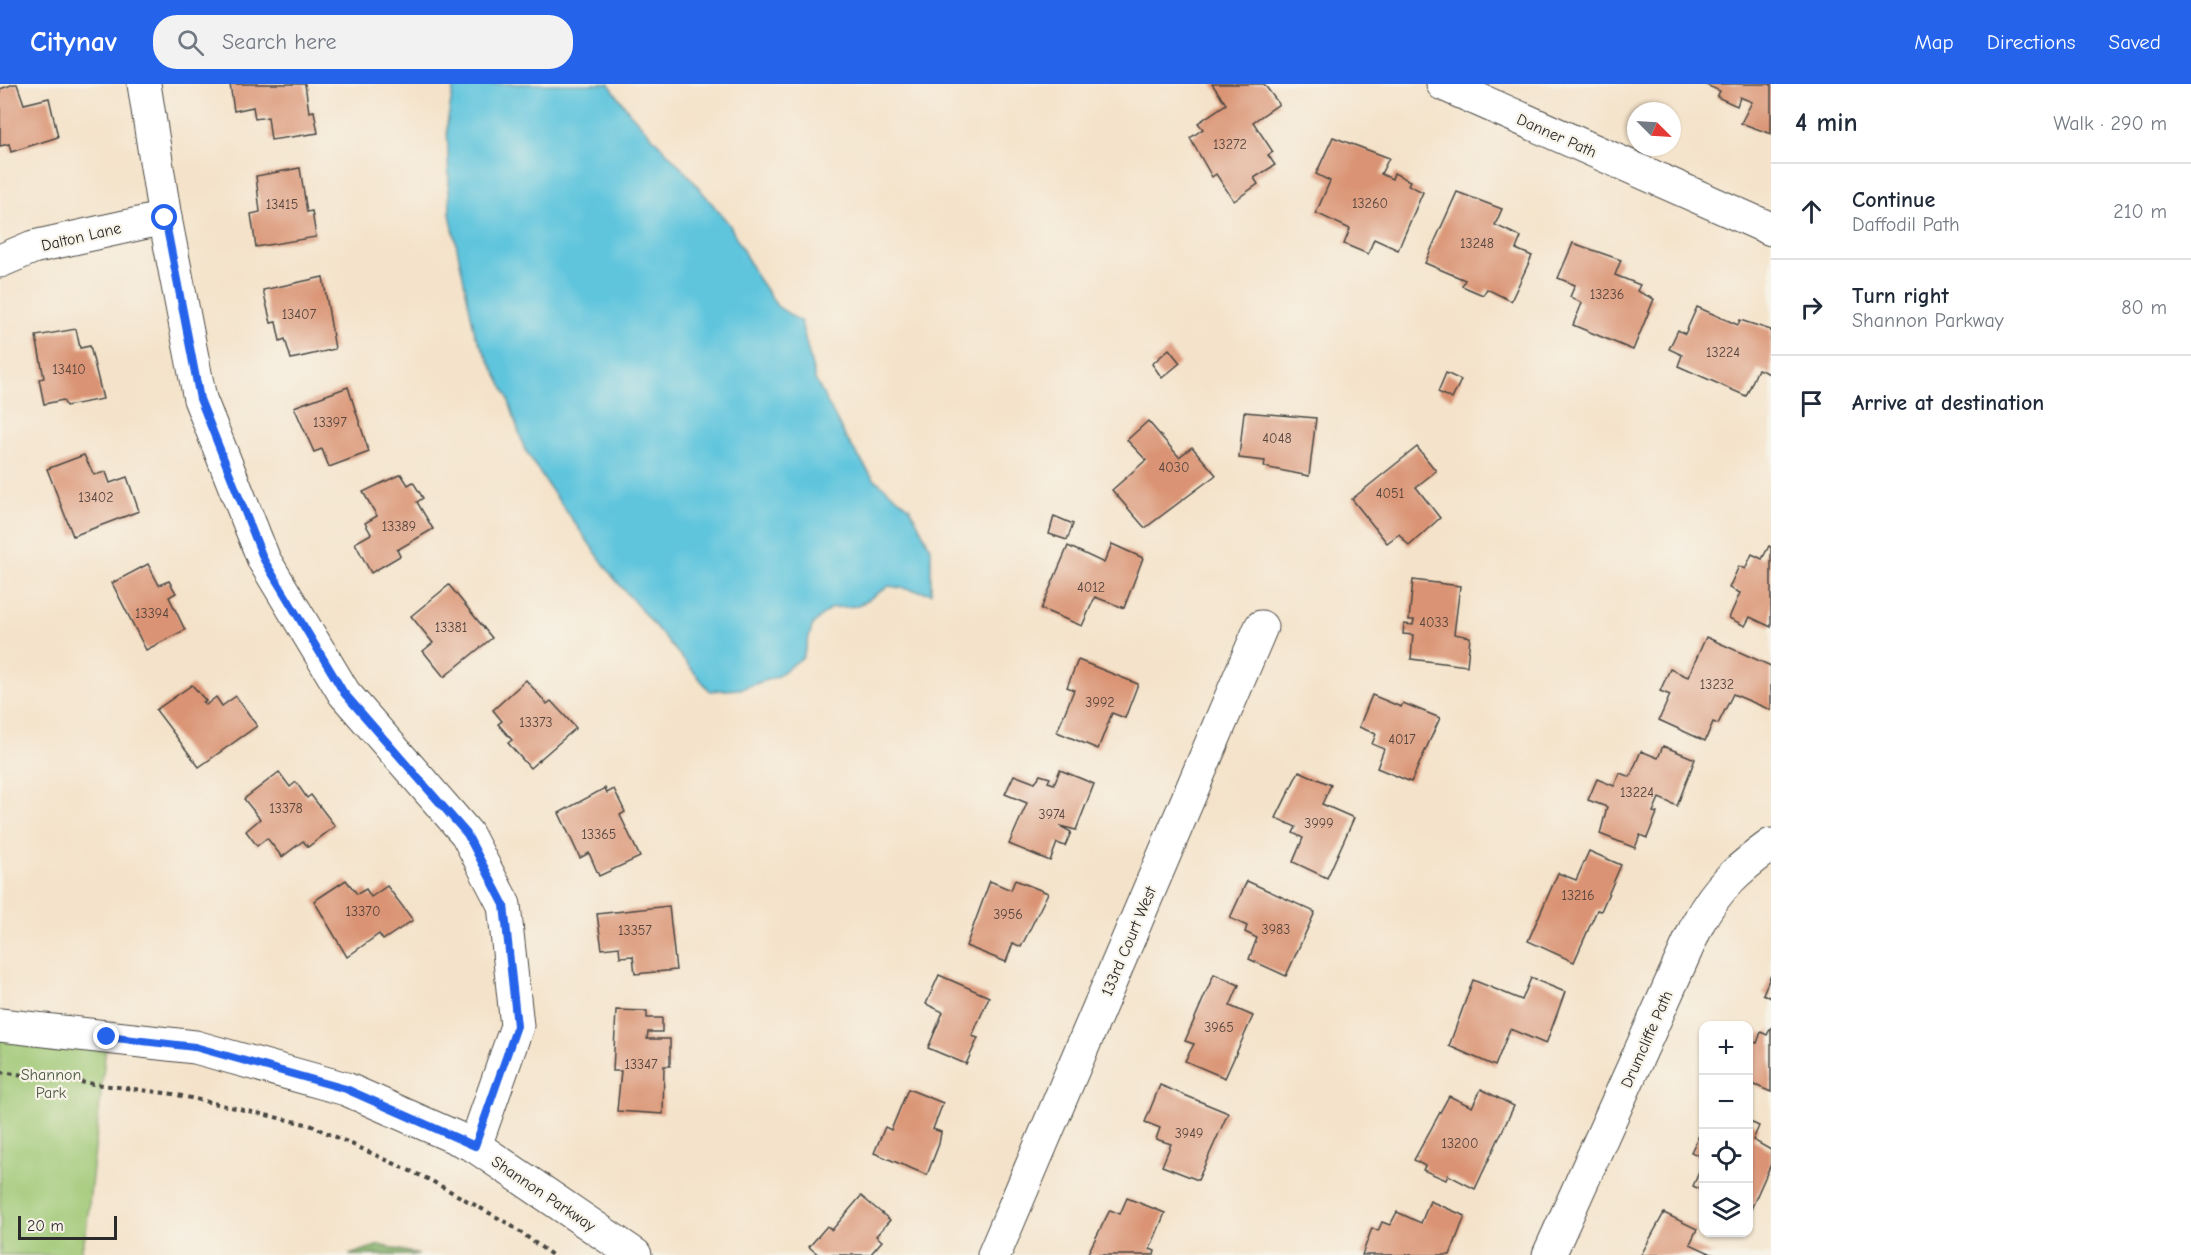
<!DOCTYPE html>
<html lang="en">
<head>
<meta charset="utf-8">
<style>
	body { margin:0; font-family:"Comic Neue",sans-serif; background:#f2f2f3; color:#1f2937 }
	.controls { position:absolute; right:18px; bottom:18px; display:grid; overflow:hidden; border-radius:12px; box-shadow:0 2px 4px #0004 }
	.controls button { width:54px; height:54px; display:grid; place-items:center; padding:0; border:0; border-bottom:2px solid #e0e1e3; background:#fff; color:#1f2937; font:30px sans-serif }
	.compass { position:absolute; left:1627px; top:18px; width:54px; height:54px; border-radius:50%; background:#fff; box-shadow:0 2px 4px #0004; rotate:114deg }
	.scale { position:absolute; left:18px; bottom:15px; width:99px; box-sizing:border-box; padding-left:6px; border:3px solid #2b2b2b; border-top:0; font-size:16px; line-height:21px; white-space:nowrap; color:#2b2b2b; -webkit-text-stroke:4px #f7f3e8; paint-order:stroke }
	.stop { position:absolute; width:18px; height:18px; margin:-14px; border:4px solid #2563eb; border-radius:50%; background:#fff }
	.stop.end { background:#2563eb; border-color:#fff; box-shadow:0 2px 6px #0008 }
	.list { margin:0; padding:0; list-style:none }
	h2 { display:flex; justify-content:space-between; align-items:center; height:78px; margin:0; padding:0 24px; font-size:26px }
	h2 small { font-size:20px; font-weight:400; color:#747a83 }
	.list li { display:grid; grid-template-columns:39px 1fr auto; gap:18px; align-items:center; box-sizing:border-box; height:96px; padding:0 24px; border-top:2px solid #e0e1e3 }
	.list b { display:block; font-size:22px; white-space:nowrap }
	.list p { margin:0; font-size:20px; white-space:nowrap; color:#747a83 }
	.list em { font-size:20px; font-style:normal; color:#747a83 }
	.icon { flex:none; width:33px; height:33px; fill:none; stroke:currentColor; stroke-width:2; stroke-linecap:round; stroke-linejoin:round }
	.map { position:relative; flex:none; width:1771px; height:1171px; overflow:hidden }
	header { display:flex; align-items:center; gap:36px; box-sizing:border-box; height:84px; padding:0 30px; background:#2563eb; color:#fff }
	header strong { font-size:28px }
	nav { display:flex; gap:33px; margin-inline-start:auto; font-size:21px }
	.search { width:420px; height:54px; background:#f2f2f3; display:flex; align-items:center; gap:15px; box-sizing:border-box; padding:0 21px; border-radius:24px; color:#747a83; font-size:22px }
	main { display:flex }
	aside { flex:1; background:#fff }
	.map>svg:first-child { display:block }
	.green { fill:#9ec773; stroke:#64794f; stroke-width:1.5 }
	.forest { fill:#7eac65; stroke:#546c48; stroke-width:1.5 }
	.water { fill:#5fc5dd; stroke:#457884; stroke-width:1.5 }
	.building { fill:#da9475 }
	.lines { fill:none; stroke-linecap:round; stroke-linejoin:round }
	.minor-casing { stroke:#494743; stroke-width:35 }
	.path { stroke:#494743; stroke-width:4; stroke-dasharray:4.5 4.5; stroke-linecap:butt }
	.minor { stroke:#fff; stroke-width:33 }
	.route { stroke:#2563eb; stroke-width:8 }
	.labels { text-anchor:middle; stroke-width:4.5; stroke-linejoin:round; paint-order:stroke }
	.number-label { font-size:14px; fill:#57453e }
	.street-label { font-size:16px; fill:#2b2b2b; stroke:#f7f3e8 }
	.park-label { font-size:16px; fill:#4e5a41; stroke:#f7f3e8 }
</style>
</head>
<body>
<header>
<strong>Citynav</strong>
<div class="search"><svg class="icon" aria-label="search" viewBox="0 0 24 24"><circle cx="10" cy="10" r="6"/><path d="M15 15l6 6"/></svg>Search here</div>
<nav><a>Map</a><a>Directions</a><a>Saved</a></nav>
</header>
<main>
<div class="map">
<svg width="1771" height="1171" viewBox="0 0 1771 1171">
	<rect width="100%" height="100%" fill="#f7f3e8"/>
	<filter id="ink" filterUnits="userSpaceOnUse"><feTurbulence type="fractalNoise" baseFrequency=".0167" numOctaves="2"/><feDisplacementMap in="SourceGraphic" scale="12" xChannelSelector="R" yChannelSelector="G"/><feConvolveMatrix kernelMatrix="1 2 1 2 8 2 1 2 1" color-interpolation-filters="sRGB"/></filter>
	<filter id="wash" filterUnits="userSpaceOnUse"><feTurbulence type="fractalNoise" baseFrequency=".008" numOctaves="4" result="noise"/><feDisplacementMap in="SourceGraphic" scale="24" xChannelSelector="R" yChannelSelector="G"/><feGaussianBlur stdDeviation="1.35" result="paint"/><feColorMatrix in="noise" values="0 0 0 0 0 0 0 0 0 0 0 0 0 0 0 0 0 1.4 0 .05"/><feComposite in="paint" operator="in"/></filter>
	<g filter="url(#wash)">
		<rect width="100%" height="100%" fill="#f4e3ca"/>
		<!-- green -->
		<path class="green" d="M 0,941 L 107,953 L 86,1148 L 80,1171 L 0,1171 Z"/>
		<!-- forest -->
		<path class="forest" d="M 379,1161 L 417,1170 L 419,1171 L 349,1171 Z"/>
		<!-- water -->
		<path class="water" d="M 454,0 L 609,0 L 630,29 L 689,92 L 729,140 L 757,193 L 777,222 L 801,238 L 815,295 L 846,354 L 873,394 L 910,424 L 931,465 L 931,509 L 889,502 L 858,522 L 831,524 L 813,540 L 803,573 L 776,593 L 740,605 L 710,607 L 613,493 L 547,400 L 524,364 L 507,311 L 475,250 L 450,130 L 447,40 Z"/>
		<g id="blocks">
			<!-- building -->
			<g class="building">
				<path d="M 14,0 L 17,0 L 24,20 L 49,14 L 58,53 L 11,68 L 9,60 L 0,62 L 0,5 Z"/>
				<path d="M 230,0 L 305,0 L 309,28 L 314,27 L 318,49 L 271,56 L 268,33 L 255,35 L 253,23 L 234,27 Z"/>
				<path d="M 1212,0 L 1264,0 L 1279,20 L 1253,38 L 1273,68 L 1268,71 L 1275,81 L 1254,94 L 1258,100 L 1234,117 L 1216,90 L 1212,93 L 1190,54 L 1203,45 L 1198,39 L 1226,20 Z"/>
				<path d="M 1704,0 L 1771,0 L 1771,50 L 1741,39 L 1752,18 L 1740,13 L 1737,22 L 1717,13 L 1720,7 Z"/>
				<path d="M 1333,53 L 1389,74 L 1381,90 L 1392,95 L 1394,89 L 1410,97 L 1408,101 L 1423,108 L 1398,166 L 1374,155 L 1368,170 L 1344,160 L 1350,145 L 1316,129 L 1330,97 L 1316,90 Z"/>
				<path d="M 300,84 L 307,128 L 312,127 L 316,153 L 256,163 L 251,130 L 260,128 L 256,92 Z"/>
				<path d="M 1457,108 L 1502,125 L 1495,141 L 1521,153 L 1516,165 L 1532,172 L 1511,217 L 1487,205 L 1483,211 L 1462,202 L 1465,196 L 1425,179 Z"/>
				<path d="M 1573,159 L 1621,176 L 1615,191 L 1640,201 L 1637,207 L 1654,215 L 1633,266 L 1573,241 L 1582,219 L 1570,213 L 1575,201 L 1558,194 Z"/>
				<path d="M 323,193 L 335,265 L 291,275 L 285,255 L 280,257 L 276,238 L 271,239 L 263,206 Z"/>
				<path d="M 1697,223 L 1738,241 L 1740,236 L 1771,246 L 1771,288 L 1770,290 L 1758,285 L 1746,312 L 1678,282 L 1682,271 L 1669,265 L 1678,246 L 1685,250 Z"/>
				<path d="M 76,245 L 80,264 L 90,262 L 103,315 L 66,322 L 63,316 L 44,320 L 39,295 L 44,294 L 36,252 Z"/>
				<path d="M 1169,265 L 1180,279 L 1162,294 L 1152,280 Z"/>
				<path d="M 1446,289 L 1461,296 L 1452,315 L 1438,308 Z"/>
				<path d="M 348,303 L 369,368 L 329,383 L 322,365 L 314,368 L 294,323 Z"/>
				<path d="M 1244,328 L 1316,334 L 1309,392 L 1264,383 L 1265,377 L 1239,374 Z"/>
				<path d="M 1148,337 L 1179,373 L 1192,363 L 1216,391 L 1145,444 L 1112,406 L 1146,376 L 1127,356 Z"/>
				<path d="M 1417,363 L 1436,387 L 1416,403 L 1440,434 L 1409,462 L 1399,450 L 1387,459 L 1352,415 Z"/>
				<path d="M 84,371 L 94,391 L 106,388 L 110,399 L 127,393 L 139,427 L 73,452 L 47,385 Z"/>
				<path d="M 401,390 L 408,401 L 413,398 L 423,414 L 417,418 L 433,445 L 397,466 L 400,472 L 371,489 L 355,459 L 371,450 L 365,439 L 377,432 L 363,408 Z"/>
				<path d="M 1054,432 L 1073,440 L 1067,456 L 1049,450 Z"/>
				<path d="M 1112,460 L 1143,474 L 1124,524 L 1095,513 L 1082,542 L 1041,525 L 1068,462 L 1104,479 Z"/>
				<path d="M 1769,462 L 1771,463 L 1771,543 L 1750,533 L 1745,542 L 1729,534 L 1740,509 L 1729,504 L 1739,482 L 1745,485 L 1752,470 L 1762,475 Z"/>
				<path d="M 148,480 L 159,501 L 169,497 L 176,509 L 169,513 L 185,546 L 146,566 L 112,499 Z"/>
				<path d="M 1413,496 L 1460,502 L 1454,550 L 1470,553 L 1467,582 L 1411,575 L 1413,551 L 1403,550 L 1404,540 L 1413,541 L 1414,536 L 1409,536 Z"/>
				<path d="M 449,501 L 492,554 L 444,593 L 423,567 L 433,559 L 411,532 Z"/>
				<path d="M 1706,553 L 1771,582 L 1771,626 L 1733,610 L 1718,640 L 1713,638 L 1705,657 L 1659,636 L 1670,611 L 1660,607 L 1670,585 L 1688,593 Z"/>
				<path d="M 1078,576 L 1138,600 L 1125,634 L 1112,629 L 1098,665 L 1057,648 L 1074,606 L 1067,603 Z"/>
				<path d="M 526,596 L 547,620 L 551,617 L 576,644 L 530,684 L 508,659 L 512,656 L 498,640 L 502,637 L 493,626 Z"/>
				<path d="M 192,601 L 206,617 L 203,618 L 206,621 L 216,613 L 222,622 L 236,612 L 257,642 L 199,683 L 156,626 Z"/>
				<path d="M 1372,611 L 1401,623 L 1403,619 L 1440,634 L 1411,698 L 1377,684 L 1384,665 L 1372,660 L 1376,650 L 1359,643 Z"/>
				<path d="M 1663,662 L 1695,675 L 1677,722 L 1659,714 L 1653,728 L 1657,729 L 1647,754 L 1640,751 L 1635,764 L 1600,750 L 1607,723 L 1588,716 L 1597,695 L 1614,702 L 1620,689 L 1630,693 L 1641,667 L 1658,674 Z"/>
				<path d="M 1060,686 L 1094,700 L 1076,746 L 1060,742 L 1071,748 L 1065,762 L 1057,759 L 1050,777 L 1009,760 L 1027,719 L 1005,710 L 1014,691 L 1035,699 L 1040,691 L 1050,694 L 1048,698 L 1054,700 Z"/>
				<path d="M 1299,687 L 1331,701 L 1322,720 L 1354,734 L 1327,794 L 1293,778 L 1303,754 L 1293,749 L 1296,743 L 1276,734 Z"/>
				<path d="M 279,688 L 290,703 L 296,698 L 307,714 L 311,711 L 335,742 L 308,763 L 303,757 L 282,773 L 267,754 L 257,762 L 246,747 L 260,735 L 244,715 Z"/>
				<path d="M 605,704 L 607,709 L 614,705 L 625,728 L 620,731 L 640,773 L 599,792 L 589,769 L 580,774 L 559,729 Z"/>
				<path d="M 1589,767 L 1621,781 L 1601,827 L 1597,826 L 1574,878 L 1528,857 L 1558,789 L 1576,796 Z"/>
				<path d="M 346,796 L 357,810 L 366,805 L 371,813 L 387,802 L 413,836 L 383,856 L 379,850 L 347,873 L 314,817 Z"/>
				<path d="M 1015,796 L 1048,809 L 1021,863 L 1013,859 L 1006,878 L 966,862 L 990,797 L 1011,806 Z"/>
				<path d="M 1247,797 L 1315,828 L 1286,892 L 1249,875 L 1257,854 L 1245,848 L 1247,842 L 1230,834 Z"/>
				<path d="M 669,822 L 676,886 L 635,890 L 633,872 L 620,873 L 619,863 L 602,865 L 597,830 Z"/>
				<path d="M 1214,890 L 1239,901 L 1230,922 L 1253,932 L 1225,994 L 1185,977 L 1194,960 L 1185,957 Z"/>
				<path d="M 939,891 L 989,913 L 972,952 L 978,954 L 966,980 L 928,964 L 943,928 L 926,920 Z"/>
				<path d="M 1771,891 L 1771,914 L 1763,910 Z"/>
				<path d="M 1531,894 L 1565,908 L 1546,960 L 1510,945 L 1495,982 L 1449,962 L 1473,896 L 1522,916 Z"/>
				<path d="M 616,926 L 647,927 L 647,934 L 662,934 L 662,948 L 648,948 L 647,955 L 670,955 L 670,982 L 664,982 L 663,1030 L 617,1027 L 621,987 L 613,987 Z"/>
				<path d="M 1771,943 L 1771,1008 L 1748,998 L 1748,961 L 1750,957 L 1757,959 L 1761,948 L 1767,951 Z"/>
				<path d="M 1160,1001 L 1228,1029 L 1198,1096 L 1162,1082 L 1171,1060 L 1156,1055 L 1160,1044 L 1145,1038 Z"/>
				<path d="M 908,1005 L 943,1019 L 933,1045 L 941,1048 L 939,1060 L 927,1091 L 874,1069 L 885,1043 L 891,1046 Z"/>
				<path d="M 1481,1005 L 1514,1022 L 1475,1105 L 1448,1091 L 1446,1096 L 1423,1086 L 1425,1082 L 1414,1076 L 1449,1012 L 1472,1023 Z"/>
				<path d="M 1748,1037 L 1759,1042 L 1753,1056 L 1771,1066 L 1771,1080 L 1748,1132 Z"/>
				<path d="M 1704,1041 L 1704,1074 L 1691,1068 Z"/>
				<path d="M 1701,1084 L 1704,1085 L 1704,1107 L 1693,1102 Z"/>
				<path d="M 861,1112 L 890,1136 L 876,1152 L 882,1157 L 870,1171 L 819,1171 L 809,1163 L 827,1142 L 832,1146 Z"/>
				<path d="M 1127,1114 L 1165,1129 L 1150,1165 L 1155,1167 L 1154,1171 L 1087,1171 L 1110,1126 L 1120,1130 Z"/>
				<path d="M 1430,1117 L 1465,1132 L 1450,1171 L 1362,1171 L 1372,1144 L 1378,1147 L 1382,1138 L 1390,1141 L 1397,1128 L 1421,1139 Z"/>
				<path d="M 1664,1129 L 1697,1145 L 1690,1160 L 1714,1171 L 1641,1171 Z"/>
			</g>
		</g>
	</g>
	<g filter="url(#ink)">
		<use href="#blocks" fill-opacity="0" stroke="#494743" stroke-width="1.5"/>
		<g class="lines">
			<defs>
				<g id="minor">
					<path d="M 144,0 L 165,134 L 200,315 L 264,476 L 344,609 L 467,750 L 504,821 L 517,942 L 475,1062"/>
					<path d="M 1443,0 L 1771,145"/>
					<path d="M 0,177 L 33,163 L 165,134"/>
					<path d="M 0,941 L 195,963 L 346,1005 L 475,1062 L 635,1171"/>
					<path d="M 994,1171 L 1261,543"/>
					<path d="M 1549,1171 L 1698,839 C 1718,802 1738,785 1771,761"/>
				</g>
			</defs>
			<!-- minor casing -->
			<use href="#minor" class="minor-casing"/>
			<!-- path -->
			<path class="path" d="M 0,988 L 173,1010 L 310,1041 L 430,1096 L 509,1140 L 552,1171"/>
			<!-- minor -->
			<use href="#minor" class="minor"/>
		</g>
	</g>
	<g class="lines" filter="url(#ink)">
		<!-- route -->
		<path class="route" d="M 107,953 L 195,963 L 346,1005 L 475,1062 L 517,942 L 504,821 L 467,750 L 344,609 L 264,476 L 200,315 L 165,134"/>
	</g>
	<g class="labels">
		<!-- number labels -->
		<g class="number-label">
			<text x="1230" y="65">13272</text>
			<text x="1370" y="124">13260</text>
			<text x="282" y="125">13415</text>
			<text x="1477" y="164">13248</text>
			<text x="1607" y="215">13236</text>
			<text x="299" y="235">13407</text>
			<text x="1723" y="273">13224</text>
			<text x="69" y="290">13410</text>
			<text x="330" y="343">13397</text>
			<text x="1277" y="359">4048</text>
			<text x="1174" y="388">4030</text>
			<text x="1390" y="414">4051</text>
			<text x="96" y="418">13402</text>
			<text x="399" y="447">13389</text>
			<text x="1091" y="508">4012</text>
			<text x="152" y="534">13394</text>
			<text x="1434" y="543">4033</text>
			<text x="451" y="548">13381</text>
			<text x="1717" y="605">13232</text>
			<text x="1100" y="623">3992</text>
			<text x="536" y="643">13373</text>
			<text x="1402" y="660">4017</text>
			<text x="1637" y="713">13224</text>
			<text x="286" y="729">13378</text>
			<text x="1052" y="735">3974</text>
			<text x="1319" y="744">3999</text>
			<text x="599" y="755">13365</text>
			<text x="1578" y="816">13216</text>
			<text x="363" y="832">13370</text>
			<text x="1008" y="835">3956</text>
			<text x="1276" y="850">3983</text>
			<text x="635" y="851">13357</text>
			<text x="1219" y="948">3965</text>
			<text x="641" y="985">13347</text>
			<text x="1189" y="1054">3949</text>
			<text x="1460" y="1064">13200</text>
		</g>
		<!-- street labels -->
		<g class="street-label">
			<text transform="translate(1557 51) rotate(24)" y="6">Danner Path</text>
			<text transform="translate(81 152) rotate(-13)" y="6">Dalton Lane</text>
			<text transform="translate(1128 857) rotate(-67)" y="6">133rd Court West</text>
			<text transform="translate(1646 955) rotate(-66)" y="6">Drumcliffe Path</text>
			<text transform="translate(544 1109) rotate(34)" y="6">Shannon Parkway</text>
		</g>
		<!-- park labels -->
		<g class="park-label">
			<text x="51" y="996">Shannon<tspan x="51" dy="18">Park</tspan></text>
		</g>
	</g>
</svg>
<div class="controls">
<button>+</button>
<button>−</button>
<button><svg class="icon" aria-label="locate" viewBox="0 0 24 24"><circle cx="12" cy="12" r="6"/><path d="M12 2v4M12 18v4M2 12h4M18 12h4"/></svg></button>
<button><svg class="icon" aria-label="layers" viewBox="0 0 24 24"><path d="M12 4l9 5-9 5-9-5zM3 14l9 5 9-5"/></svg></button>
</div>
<svg class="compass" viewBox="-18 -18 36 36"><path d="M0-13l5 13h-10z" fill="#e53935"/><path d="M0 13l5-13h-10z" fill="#747a83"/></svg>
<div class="scale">20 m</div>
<div class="stop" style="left:165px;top:134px"></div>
<div class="stop end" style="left:107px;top:953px"></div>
</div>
<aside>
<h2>4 min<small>Walk · 290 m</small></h2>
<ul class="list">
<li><svg class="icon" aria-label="ahead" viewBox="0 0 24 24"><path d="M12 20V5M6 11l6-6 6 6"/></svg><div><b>Continue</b><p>Daffodil Path</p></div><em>210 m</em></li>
<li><svg class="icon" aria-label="right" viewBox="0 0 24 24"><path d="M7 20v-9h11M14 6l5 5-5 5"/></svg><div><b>Turn right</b><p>Shannon Parkway</p></div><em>80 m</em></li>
<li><svg class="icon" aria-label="arrive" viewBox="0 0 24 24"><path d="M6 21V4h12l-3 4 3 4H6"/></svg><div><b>Arrive at destination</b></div></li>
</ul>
</aside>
</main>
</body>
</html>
